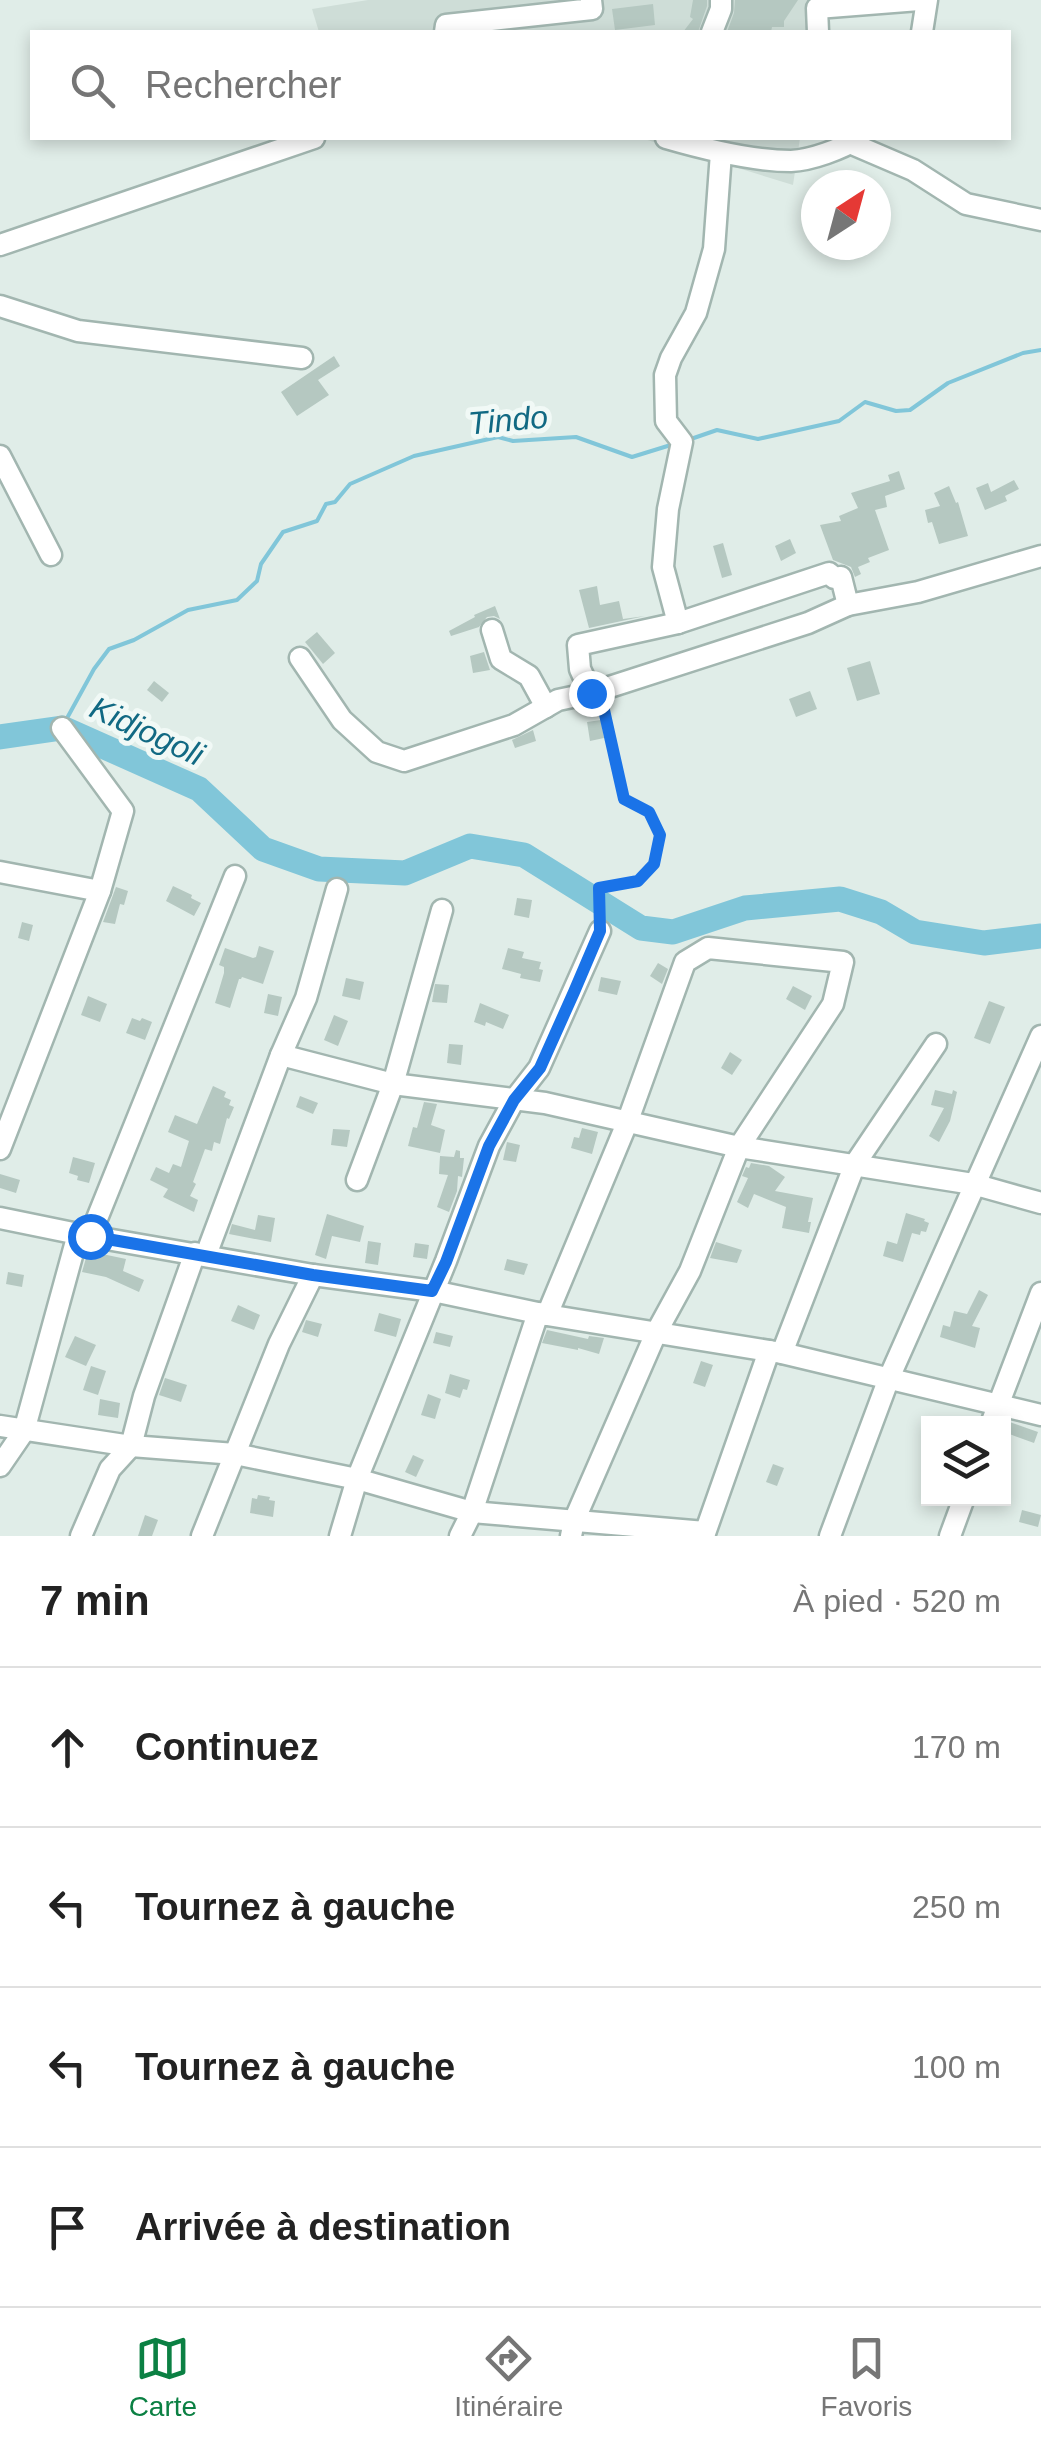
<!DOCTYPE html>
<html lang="fr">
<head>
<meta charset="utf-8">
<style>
	body { margin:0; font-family:Arial,sans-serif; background:#f6f6f6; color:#222 }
	.controls { position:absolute; right:30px; bottom:30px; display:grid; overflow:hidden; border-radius:0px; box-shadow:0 5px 15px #0003 }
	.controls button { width:90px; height:90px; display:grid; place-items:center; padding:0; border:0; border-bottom:2px solid #e0e0e0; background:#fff; color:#222; font:50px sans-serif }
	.compass { position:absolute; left:801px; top:170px; width:90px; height:90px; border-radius:50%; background:#fff; box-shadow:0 5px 15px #0003; rotate:36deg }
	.stop { position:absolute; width:30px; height:30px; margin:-22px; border:8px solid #1a73e8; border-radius:50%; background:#fff }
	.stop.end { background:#1a73e8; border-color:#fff; box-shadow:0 2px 10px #0008 }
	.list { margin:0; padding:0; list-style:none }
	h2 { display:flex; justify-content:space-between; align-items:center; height:130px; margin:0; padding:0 40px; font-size:42px }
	h2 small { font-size:32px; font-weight:400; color:#767676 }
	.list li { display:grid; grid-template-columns:65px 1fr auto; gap:30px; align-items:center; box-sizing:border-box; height:160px; padding:0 40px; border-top:2px solid #e0e0e0 }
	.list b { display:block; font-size:38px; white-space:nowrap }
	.list em { font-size:32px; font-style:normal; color:#767676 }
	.icon { flex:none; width:55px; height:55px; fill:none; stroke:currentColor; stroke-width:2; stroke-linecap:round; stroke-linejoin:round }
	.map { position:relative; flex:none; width:1041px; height:1536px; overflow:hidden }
	.search { position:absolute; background:#fff; box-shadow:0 5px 15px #0003; left:30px; right:30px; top:30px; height:110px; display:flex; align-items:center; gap:25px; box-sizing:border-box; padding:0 35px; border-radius:0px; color:#767676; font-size:38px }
	.sheet { height:770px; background:#fff }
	nav { display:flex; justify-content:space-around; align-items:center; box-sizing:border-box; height:140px; border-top:2px solid #e0e0e0; background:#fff; font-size:28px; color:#767676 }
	nav a { display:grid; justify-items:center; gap:5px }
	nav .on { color:#0b8043 }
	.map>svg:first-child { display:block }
	.built { fill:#ceddd7 }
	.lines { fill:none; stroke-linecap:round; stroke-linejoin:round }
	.stream { stroke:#81c6d9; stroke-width:4 }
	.river { stroke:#81c6d9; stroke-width:25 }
	.building { fill:#b5c8c1 }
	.minor-casing { stroke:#a2b6b0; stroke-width:25 }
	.path { stroke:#7db5a6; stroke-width:2.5; stroke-dasharray:5 8; stroke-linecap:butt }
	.minor { stroke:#fff; stroke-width:20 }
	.route { stroke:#1a73e8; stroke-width:12 }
	.labels { text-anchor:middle; stroke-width:10; stroke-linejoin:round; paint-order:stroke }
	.water-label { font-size:32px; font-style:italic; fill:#116983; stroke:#f1f9f6 }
</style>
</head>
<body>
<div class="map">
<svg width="1041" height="1536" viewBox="0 0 1041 1536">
	<rect width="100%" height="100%" fill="#e0ede8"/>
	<!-- built -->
	<g class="built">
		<path d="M 368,0 L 808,0 L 811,32 L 319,32 L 312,9 Z"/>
		<path d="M 641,138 L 800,138 L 793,185 Z"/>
	</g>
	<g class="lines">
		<!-- stream -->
		<g class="stream">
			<path d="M 688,440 L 717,430 L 758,439 L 839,421 L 865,402 L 896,411 L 910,410 L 948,383 L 1023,353 L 1041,350"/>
			<path d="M 66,720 L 94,669 L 109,649 L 134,640 L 188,610 L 237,600 L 257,581 L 261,564 L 283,532 L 317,521 L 326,504 L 335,502 L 350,484 L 414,456 L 498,437 L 513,441 L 576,437 L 632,457 L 674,444"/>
		</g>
		<!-- river -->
		<path class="river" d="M 0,737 L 62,728 L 199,789 L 263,849 L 319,869 L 405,873 L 470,846 L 524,855 L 641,928 L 673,932 L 745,908 L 840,899 L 881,912 L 915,932 L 984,943 L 1041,936"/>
	</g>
	<!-- building -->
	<g class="building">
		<path d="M 693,0 L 707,0 L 707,6 L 698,32 L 683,32 L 693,19 L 690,17 Z"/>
		<path d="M 735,0 L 798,0 L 784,21 L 784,27 L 772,27 L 771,32 L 727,32 L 734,13 Z"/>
		<path d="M 653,4 L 655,25 L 615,30 L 612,9 Z"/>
		<path d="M 334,356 L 340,366 L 318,380 L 329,395 L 297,416 L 281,392 Z"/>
		<path d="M 899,471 L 905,489 L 885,496 L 887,507 L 875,510 L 889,550 L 868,558 L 870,562 L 858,567 L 861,574 L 855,577 L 851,567 L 833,560 L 820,525 L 841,521 L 839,516 L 858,508 L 851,493 L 890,481 L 888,475 Z"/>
		<path d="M 1014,480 L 1019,489 L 1005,496 L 1007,501 L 985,510 L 976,488 L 988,483 L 991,492 Z"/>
		<path d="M 949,486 L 956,503 L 958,502 L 968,536 L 939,544 L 932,522 L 928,523 L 925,510 L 940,506 L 934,493 Z"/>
		<path d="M 790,539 L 796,553 L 781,561 L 775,546 Z"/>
		<path d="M 723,543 L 732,575 L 722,578 L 713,546 Z"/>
		<path d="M 597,586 L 600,605 L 619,601 L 623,619 L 645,616 L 589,628 L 579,590 Z"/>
		<path d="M 495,606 L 500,619 L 494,616 L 487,617 L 479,627 L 451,636 L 449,631 L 475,617 L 474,615 Z"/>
		<path d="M 317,632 L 335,653 L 323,664 L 305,642 Z"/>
		<path d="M 484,652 L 490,670 L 473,673 L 470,656 Z"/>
		<path d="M 870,661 L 880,694 L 857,701 L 847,668 Z"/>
		<path d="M 154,681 L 169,693 L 162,702 L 147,690 Z"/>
		<path d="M 810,691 L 817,709 L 796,717 L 789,699 Z"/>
		<path d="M 601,720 L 604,738 L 590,741 L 587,722 Z"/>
		<path d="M 533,730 L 536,741 L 515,748 L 512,740 Z"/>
		<path d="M 173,886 L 192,895 L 191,898 L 201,903 L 194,916 L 166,901 Z"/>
		<path d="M 116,887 L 128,891 L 124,905 L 120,904 L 115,924 L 103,922 Z"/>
		<path d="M 517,898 L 532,900 L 529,918 L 514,915 Z"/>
		<path d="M 22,922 L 33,925 L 29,941 L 18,938 Z"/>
		<path d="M 259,946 L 274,951 L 263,984 L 242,977 L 241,979 L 239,979 L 230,1008 L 215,1003 L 224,973 L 224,967 L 219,965 L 225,948 L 253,958 L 256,957 Z"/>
		<path d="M 508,948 L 524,952 L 522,958 L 541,962 L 539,969 L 543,970 L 540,982 L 520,978 L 521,974 L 502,969 Z"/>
		<path d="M 658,963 L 668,969 L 662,984 L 650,976 Z"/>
		<path d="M 601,977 L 621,981 L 617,995 L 598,991 Z"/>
		<path d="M 346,978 L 364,982 L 360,1000 L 342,996 Z"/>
		<path d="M 435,984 L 449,985 L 447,1003 L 432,1002 Z"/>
		<path d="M 793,986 L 812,996 L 805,1010 L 786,999 Z"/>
		<path d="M 268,994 L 282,997 L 278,1016 L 264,1013 Z"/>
		<path d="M 88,996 L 107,1004 L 100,1022 L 81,1015 Z"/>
		<path d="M 989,1001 L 1005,1007 L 990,1044 L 974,1038 Z"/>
		<path d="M 480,1003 L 509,1015 L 503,1029 L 486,1022 L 485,1026 L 474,1022 Z"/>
		<path d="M 334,1015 L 348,1021 L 338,1046 L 324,1040 Z"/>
		<path d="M 132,1018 L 140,1021 L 142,1018 L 152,1022 L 145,1040 L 126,1033 Z"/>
		<path d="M 449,1044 L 463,1045 L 461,1065 L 447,1063 Z"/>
		<path d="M 730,1052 L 742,1060 L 732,1075 L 721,1068 Z"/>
		<path d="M 213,1086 L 226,1092 L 224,1097 L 231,1100 L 229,1105 L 234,1107 L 229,1119 L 227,1118 L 220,1144 L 214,1142 L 212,1151 L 205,1149 L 193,1182 L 196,1184 L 190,1196 L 198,1200 L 194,1212 L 163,1197 L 168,1189 L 150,1180 L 156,1167 L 169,1173 L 173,1164 L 181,1167 L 189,1141 L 168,1132 L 175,1115 L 197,1124 Z"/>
		<path d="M 935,1090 L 952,1094 L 953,1090 L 957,1092 L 950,1121 L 939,1142 L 929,1136 L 944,1108 L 931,1105 Z"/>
		<path d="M 300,1096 L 318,1103 L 313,1114 L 296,1107 Z"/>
		<path d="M 424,1102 L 437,1104 L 431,1125 L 445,1130 L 440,1153 L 408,1146 L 413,1127 L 417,1128 Z"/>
		<path d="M 582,1128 L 598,1132 L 592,1154 L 571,1148 L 574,1137 L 579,1138 Z"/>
		<path d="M 333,1129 L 350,1130 L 347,1147 L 331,1145 Z"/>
		<path d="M 507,1142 L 520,1145 L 516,1162 L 503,1160 Z"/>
		<path d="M 456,1150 L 460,1151 L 460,1158 L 464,1158 L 462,1177 L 458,1176 L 457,1191 L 449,1212 L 437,1207 L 448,1175 L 439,1174 L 440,1156 L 454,1157 Z"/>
		<path d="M 73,1157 L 95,1163 L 89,1183 L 77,1180 L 78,1176 L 69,1173 Z"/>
		<path d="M 751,1163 L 769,1166 L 785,1177 L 775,1191 L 813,1198 L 808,1222 L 811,1222 L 809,1233 L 782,1228 L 786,1207 L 754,1194 L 748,1208 L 737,1202 L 748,1178 L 742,1176 L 746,1167 L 749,1168 Z"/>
		<path d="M 0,1174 L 20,1180 L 16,1193 L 0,1188 Z"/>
		<path d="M 906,1213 L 925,1219 L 924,1221 L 929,1223 L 926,1232 L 921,1231 L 920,1235 L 912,1233 L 903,1262 L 883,1256 L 887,1241 L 897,1244 Z"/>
		<path d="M 327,1214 L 364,1226 L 360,1242 L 332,1236 L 326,1259 L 315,1255 Z"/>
		<path d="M 258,1215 L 275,1218 L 271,1242 L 229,1234 L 232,1224 L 255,1230 Z"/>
		<path d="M 368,1241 L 381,1243 L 378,1265 L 365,1263 Z"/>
		<path d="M 716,1242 L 742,1250 L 737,1263 L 710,1258 Z"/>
		<path d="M 415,1243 L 429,1245 L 427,1259 L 413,1257 Z"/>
		<path d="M 88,1251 L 126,1259 L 123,1271 L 144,1280 L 139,1292 L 106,1277 L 82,1272 Z"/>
		<path d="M 507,1259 L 528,1264 L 524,1275 L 504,1270 Z"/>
		<path d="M 8,1272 L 24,1275 L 22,1287 L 6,1284 Z"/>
		<path d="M 979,1290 L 988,1295 L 972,1326 L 980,1328 L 975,1348 L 940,1337 L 943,1325 L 950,1327 L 954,1311 L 967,1314 Z"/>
		<path d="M 238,1305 L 260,1315 L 254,1330 L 231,1321 Z"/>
		<path d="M 379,1313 L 401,1319 L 396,1337 L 374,1331 Z"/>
		<path d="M 306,1320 L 322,1324 L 318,1337 L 302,1332 Z"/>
		<path d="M 547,1330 L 588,1339 L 589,1336 L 604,1338 L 599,1354 L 578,1348 L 578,1350 L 542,1343 Z"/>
		<path d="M 436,1332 L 453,1336 L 450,1347 L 433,1343 Z"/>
		<path d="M 75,1336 L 96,1345 L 86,1366 L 65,1357 Z"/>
		<path d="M 701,1361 L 713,1365 L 705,1387 L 693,1383 Z"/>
		<path d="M 91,1366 L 106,1371 L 98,1395 L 83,1390 Z"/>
		<path d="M 450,1374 L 470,1380 L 467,1390 L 463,1389 L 460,1398 L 445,1393 Z"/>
		<path d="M 165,1378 L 187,1385 L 181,1402 L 159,1395 Z"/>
		<path d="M 428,1394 L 441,1399 L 435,1419 L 421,1415 Z"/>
		<path d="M 100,1399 L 120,1403 L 118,1418 L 98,1415 Z"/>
		<path d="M 1007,1421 L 1038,1432 L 1034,1443 L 1004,1432 Z"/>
		<path d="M 413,1455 L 424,1460 L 416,1477 L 405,1472 Z"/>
		<path d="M 773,1464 L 784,1468 L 777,1486 L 766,1482 Z"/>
		<path d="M 258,1495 L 270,1497 L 269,1500 L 275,1501 L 273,1517 L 250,1513 L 252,1498 L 257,1499 Z"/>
		<path d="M 1022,1510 L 1041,1515 L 1038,1527 L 1019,1522 Z"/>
		<path d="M 145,1515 L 158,1520 L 152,1536 L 138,1536 Z"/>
	</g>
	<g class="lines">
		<defs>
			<g id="minor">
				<path d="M 445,32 L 446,25 L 592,9 L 591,0"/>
				<path d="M 712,32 L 721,9 L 721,0"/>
				<path d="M 818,32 L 817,8 L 919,0"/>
				<path d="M 922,32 L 927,0"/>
				<path d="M 666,138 C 704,149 751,161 791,161 C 812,160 841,149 859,138"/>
				<path d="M 850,143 L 913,170 L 966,204 L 1041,220"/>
				<path d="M 0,245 L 314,138"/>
				<path d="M 0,306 L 78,331 L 302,358"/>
				<path d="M 0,456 L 51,555"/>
				<path d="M 678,623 L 663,567 L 668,509 L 682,442 L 666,421 L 665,375 L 671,358 L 696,313 L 714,249 L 721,153"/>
				<path d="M 492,630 L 501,659 L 529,676 L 546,707"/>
				<path d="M 300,658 L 342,720 L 377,752 L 404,761 L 514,725 L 558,700 L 591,693 L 808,623 L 848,605 L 918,592 L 1041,556"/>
				<path d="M 591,693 L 580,669 L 578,645 L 678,623 L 829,573 L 834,578 L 841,577 L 848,605"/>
				<path d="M 0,872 L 100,891"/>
				<path d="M 281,1055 L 393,1084 L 545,1103 L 739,1147 L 973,1184 L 1041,1203"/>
				<path d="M 0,1149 L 100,891 L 123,811 L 62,728"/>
				<path d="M 357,1180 L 393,1084 L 442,910"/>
				<path d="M 0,1218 L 78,1234 L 313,1275 L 433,1291 L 547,1315 L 782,1353 L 1041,1415"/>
				<path d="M 90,1236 L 235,876"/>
				<path d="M 206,1255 L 281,1055 L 306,998 L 337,889"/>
				<path d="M 547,1315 L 627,1123 L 685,962 L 708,948 L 843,962 L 833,1004 L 739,1147 L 690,1271 L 656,1333 L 574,1521 L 571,1536"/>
				<path d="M 782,1353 L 855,1164 L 936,1044"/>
				<path d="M 991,1424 L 1041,1293"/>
				<path d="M 0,1426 L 131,1446 L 235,1454 L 357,1479 L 472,1512 L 705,1532"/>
				<path d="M 0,1466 L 24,1431 L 78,1234"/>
				<path d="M 81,1536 L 110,1469 L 131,1446 L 144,1396 L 195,1253"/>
				<path d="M 202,1536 L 279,1344 L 313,1275"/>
				<path d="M 340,1536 L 357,1479 L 446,1261 L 489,1146 L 514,1100 L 539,1068 L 600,931"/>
				<path d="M 460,1536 L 472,1512 L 538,1313"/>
				<path d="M 704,1536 L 769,1351"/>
				<path d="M 830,1536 L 889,1378 L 1041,1036"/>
				<path d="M 950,1536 L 964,1498"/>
			</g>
		</defs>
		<!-- minor casing -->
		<use href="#minor" class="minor-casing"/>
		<!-- path -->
		<path class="path" d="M 599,914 L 599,888 L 638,881 L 655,864 L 660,835 L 649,812 L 624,799 L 602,708"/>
		<!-- minor -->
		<use href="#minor" class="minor"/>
	</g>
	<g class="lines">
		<!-- route -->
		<path class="route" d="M 90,1236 L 313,1275 L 432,1291 L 446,1262 L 489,1146 L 514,1100 L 540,1068 L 574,992 L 600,931 L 599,888 L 638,881 L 654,864 L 660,835 L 649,812 L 624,799 L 604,710 L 591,693"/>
	</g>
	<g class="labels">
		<!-- water labels -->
		<g class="water-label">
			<text transform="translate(508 420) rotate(-5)" y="11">Tindo</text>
			<text transform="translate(147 731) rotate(25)" y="11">Kidjogoli</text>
		</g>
	</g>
</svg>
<div class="controls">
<button><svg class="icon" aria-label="layers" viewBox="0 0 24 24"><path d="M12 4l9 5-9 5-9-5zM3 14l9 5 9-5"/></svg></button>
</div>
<svg class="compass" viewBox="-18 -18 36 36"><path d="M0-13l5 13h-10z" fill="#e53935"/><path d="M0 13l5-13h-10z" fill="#767676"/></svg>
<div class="stop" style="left:90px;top:1236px"></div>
<div class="stop end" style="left:591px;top:693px"></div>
<div class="search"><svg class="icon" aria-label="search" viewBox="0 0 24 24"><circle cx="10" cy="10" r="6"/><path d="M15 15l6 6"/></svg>Rechercher</div>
</div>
<section class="sheet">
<h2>7 min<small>À pied · 520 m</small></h2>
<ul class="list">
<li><svg class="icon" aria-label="ahead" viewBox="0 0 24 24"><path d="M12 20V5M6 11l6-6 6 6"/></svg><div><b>Continuez</b></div><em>170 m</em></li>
<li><svg class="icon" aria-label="left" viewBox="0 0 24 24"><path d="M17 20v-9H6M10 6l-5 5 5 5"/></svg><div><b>Tournez à gauche</b></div><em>250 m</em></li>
<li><svg class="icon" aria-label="left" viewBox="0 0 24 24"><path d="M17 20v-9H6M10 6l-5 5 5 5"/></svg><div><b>Tournez à gauche</b></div><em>100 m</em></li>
<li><svg class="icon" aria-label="arrive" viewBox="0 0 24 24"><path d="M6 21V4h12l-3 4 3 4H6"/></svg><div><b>Arrivée à destination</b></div></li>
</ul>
</section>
<nav>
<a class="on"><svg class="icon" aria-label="map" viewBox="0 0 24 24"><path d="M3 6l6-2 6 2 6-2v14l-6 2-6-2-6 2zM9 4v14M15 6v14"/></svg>Carte</a>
<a><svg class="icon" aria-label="directions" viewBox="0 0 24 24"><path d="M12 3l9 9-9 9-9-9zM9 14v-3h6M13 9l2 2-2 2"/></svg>Itinéraire</a>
<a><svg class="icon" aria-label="saved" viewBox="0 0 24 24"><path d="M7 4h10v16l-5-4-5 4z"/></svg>Favoris</a>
</nav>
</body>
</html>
